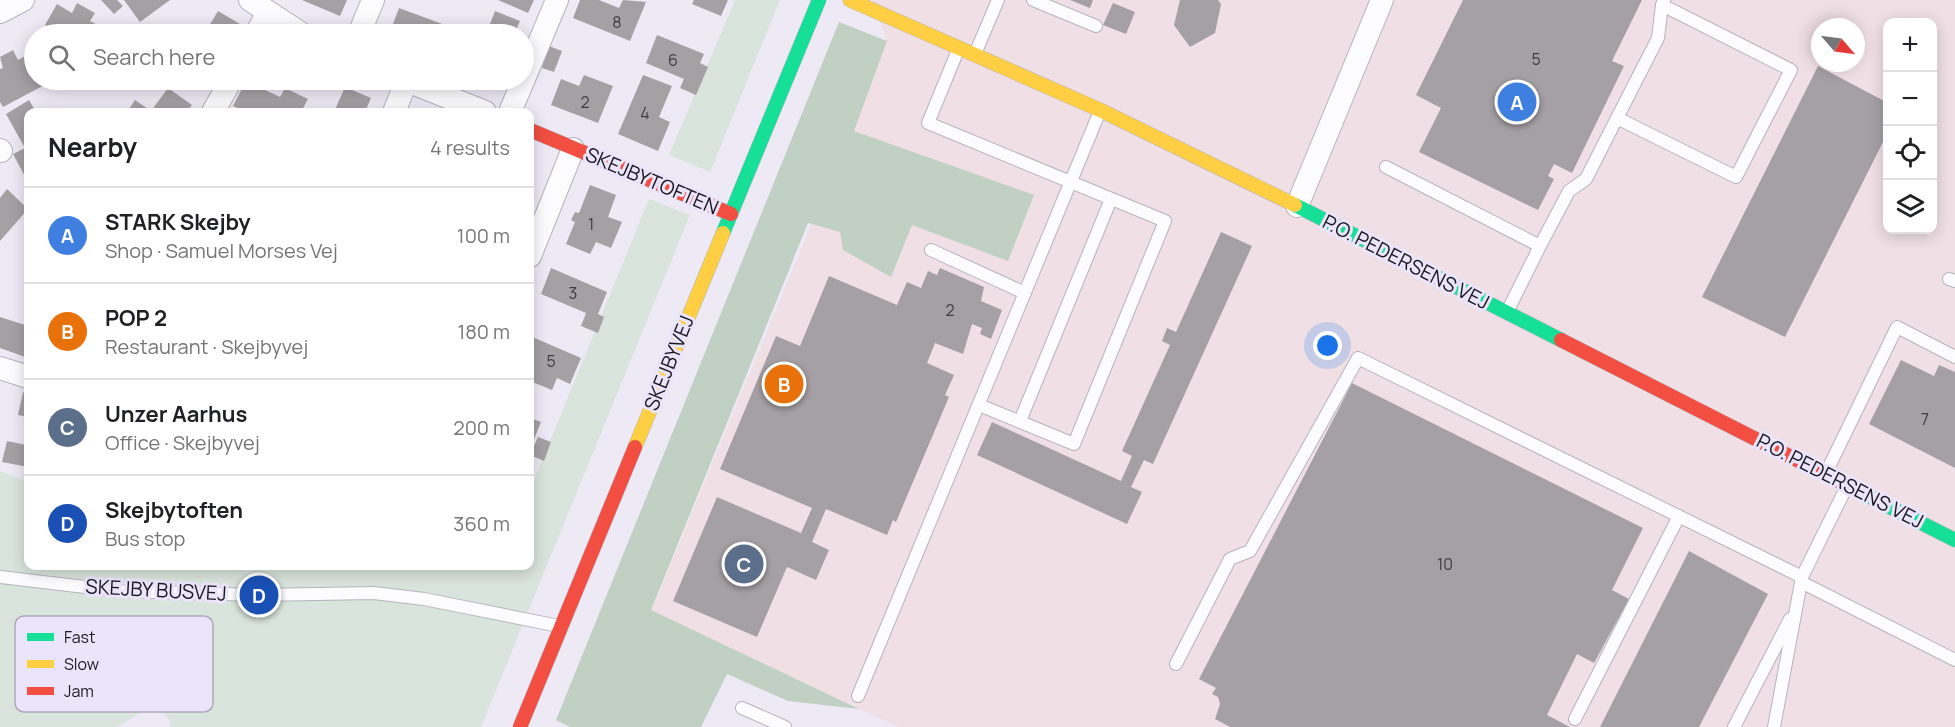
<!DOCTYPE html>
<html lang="en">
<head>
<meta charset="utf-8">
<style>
	body { margin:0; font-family:Manrope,sans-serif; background:#f2f2f2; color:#202124 }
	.controls { position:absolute; right:18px; top:18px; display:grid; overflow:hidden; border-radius:12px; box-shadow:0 3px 15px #0003 }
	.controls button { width:54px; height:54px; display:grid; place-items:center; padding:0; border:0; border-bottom:2px solid #e0e0e0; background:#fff; color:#202124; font:30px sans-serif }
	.compass { position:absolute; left:1811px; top:18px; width:54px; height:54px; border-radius:50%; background:#fff; box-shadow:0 3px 15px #0003; rotate:118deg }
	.you { position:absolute; left:1328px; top:346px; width:21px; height:21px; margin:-15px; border:4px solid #fff; border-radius:50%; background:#1a73e8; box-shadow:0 0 0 9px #1a73e833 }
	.badge { display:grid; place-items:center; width:39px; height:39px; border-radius:50%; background:#64626b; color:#fff; font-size:20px; font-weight:700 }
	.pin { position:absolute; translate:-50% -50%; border:3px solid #fff; box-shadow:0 2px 6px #0006 }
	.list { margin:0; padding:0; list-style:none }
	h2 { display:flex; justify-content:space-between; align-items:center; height:78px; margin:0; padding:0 24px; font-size:26px }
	h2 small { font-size:20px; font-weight:400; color:#757577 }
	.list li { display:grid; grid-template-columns:39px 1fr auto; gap:18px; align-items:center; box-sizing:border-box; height:96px; padding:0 24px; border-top:2px solid #e0e0e0 }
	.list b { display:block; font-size:22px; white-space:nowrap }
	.list p { margin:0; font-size:20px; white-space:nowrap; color:#757577 }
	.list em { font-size:20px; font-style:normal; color:#757577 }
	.icon { flex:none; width:33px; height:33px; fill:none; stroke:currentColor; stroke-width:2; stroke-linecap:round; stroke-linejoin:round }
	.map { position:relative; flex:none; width:1955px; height:727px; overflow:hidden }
	.search { position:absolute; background:#fff; box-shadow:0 3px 15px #0003; left:24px; top:24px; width:510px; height:66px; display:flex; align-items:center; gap:15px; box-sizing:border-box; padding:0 21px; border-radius:33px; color:#757577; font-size:22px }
	.panel { position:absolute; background:#fff; box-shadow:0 3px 15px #0003; left:24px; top:108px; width:510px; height:462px; border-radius:12px }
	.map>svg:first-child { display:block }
	.commercial { fill:#f0e0e6; fill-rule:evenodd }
	.green { fill:#d9e4dc }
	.forest { fill:#c0d0c2 }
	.building { fill:#a5a0a4 }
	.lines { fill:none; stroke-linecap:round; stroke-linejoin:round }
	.lane-casing { stroke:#b5b3bc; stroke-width:14 }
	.street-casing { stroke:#b5b3bc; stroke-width:24 }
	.fast-casing { stroke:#b5b3bc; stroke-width:15 }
	.slow-casing { stroke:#b5b3bc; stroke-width:15 }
	.jam-casing { stroke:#b5b3bc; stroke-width:15 }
	.lane { stroke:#fcfcfe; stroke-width:12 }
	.street { stroke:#fcfcfe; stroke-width:22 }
	.fast { stroke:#16e098; stroke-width:14 }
	.slow { stroke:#ffcf43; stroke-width:14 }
	.jam { stroke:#f24e42; stroke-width:14 }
	.labels { text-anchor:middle; stroke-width:6; stroke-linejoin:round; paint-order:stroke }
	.number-label { font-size:16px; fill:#3e3b41 }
	.street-label { font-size:20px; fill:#1b1920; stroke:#ebe5fb }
	.key { fill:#ebe5fb; stroke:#ada8b9; stroke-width:1.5 }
	.key-label { font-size:16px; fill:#1b1920 }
</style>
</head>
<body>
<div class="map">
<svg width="1955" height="727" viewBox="0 0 1955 727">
	<rect width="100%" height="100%" fill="#edeaf6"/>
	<!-- commercial -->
	<path class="commercial" d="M 872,0 L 1955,0 L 1955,727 L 898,727 L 651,611 L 887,42 ZM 1888,22 L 1932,22 L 1932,230 L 1888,230 ZM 1820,27 L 1856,27 L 1856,63 L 1820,63 Z"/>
	<!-- green -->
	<g class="green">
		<path d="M 735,0 L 780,0 L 710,172 L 669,155 Z"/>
		<path d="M 649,199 L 690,215 L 481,727 L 170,727 L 170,721 L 156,703 L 117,727 L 0,727 L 0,471 L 28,482 L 28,566 L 530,566 L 530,490 Z"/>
	</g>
	<!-- forest -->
	<path class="forest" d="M 839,22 L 887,41 L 854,131 L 1034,195 L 1008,261 L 912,225 L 891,277 L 843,250 L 840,232 L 808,223 L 651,610 L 859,709 L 788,701 L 727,674 L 701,727 L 570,727 L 556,720 Z"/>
	<!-- building -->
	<g class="building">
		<path d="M 101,0 L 117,0 L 123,6 L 114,14 Z"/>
		<path d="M 124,0 L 170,0 L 140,22 Z"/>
		<path d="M 302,0 L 347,0 L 340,16 Z"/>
		<path d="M 498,0 L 534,0 L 528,13 Z"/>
		<path d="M 580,0 L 599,0 L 619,8 L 623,0 L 646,2 L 630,41 L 573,18 Z"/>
		<path d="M 694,0 L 728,0 L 721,16 L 692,4 Z"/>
		<path d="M 1070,0 L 1093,0 L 1090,8 Z"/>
		<path d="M 1180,0 L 1218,0 L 1221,4 L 1215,33 L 1190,47 L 1174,25 Z"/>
		<path d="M 1463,0 L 1642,0 L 1612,61 L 1624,66 L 1572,173 L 1554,164 L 1548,176 L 1554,179 L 1538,210 L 1419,152 L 1441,108 L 1416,95 Z"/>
		<path d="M 77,3 L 95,13 L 90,21 L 101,27 L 96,34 L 62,34 L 45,25 L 57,4 L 72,13 Z"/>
		<path d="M 1113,3 L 1135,12 L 1126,34 L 1103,25 Z"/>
		<path d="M 399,8 L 445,25 L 441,34 L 390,32 Z"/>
		<path d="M 218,11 L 245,27 L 241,34 L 211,34 L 215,28 L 209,26 Z"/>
		<path d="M 495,11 L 520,21 L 516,30 L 520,34 L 486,34 Z"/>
		<path d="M 657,35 L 704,54 L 700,63 L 708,67 L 696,95 L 680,88 L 684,79 L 646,63 Z"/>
		<path d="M 549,46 L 562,51 L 554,72 L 542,68 Z"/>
		<path d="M 13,50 L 18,60 L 34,51 L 34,80 L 54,80 L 3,107 L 0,102 L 0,69 L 3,68 L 0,57 Z"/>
		<path d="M 1818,66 L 1888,103 L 1888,132 L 1785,337 L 1702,297 Z"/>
		<path d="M 584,75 L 613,86 L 598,123 L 551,105 L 561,79 L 579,86 Z"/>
		<path d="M 643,75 L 672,86 L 659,117 L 670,122 L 658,151 L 618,134 Z"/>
		<path d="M 85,80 L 107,80 L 102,89 Z"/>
		<path d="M 471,80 L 495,80 L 492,88 Z"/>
		<path d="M 246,81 L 280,97 L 285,88 L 308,99 L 301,112 L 247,112 L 233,106 Z"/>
		<path d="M 345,87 L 371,98 L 365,112 L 334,112 Z"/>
		<path d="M 168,88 L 192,105 L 186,112 L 127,112 L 135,100 L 151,111 Z"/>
		<path d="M 29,100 L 36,112 L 28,112 L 28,182 L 13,154 L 25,148 L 6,114 Z"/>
		<path d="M 590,185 L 616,195 L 608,217 L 622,222 L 611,248 L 596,242 L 590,254 L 566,244 L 575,222 L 571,220 L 575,212 L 579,213 Z"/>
		<path d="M 7,189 L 28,209 L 0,241 L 0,198 Z"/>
		<path d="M 1221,232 L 1252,246 L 1153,464 L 1144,460 L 1131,487 L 1142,492 L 1127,524 L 977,455 L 992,422 L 1121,481 L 1132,456 L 1122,451 L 1170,345 L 1162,341 L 1167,328 L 1176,332 Z"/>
		<path d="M 551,268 L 607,292 L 598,314 L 604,317 L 598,333 L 581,326 L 586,313 L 541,294 Z"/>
		<path d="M 940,268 L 984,287 L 981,301 L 1002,310 L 991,339 L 980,334 L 982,328 L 972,324 L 963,354 L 935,343 L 927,363 L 954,375 L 945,395 L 949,397 L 896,522 L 893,520 L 887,535 L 826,509 L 812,542 L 829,550 L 816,580 L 787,567 L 757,637 L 673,601 L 717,497 L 801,533 L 812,508 L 720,469 L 776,336 L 800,346 L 829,276 L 897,305 L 907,282 L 921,288 L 928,271 L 937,275 Z"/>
		<path d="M 0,317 L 28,326 L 28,358 L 0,348 Z"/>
		<path d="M 530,336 L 581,358 L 570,384 L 557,378 L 552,390 L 530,381 Z"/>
		<path d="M 1901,360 L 1934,376 L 1939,365 L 1955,372 L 1955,468 L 1869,424 Z"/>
		<path d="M 1352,383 L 1643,528 L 1612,590 L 1629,599 L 1594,663 L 1577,654 L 1547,715 L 1570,727 L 1230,727 L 1215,719 L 1220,704 L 1218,697 L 1212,694 L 1216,688 L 1199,679 Z"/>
		<path d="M 23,392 L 28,393 L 28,417 L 18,415 Z"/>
		<path d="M 530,418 L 541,422 L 530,449 Z"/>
		<path d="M 28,437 L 28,467 L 2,462 L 7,441 L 26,445 Z"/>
		<path d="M 538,437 L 551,442 L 544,461 L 530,455 Z"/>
		<path d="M 1689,551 L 1768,594 L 1699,727 L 1600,727 Z"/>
	</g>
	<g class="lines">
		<defs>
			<g id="lane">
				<path d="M 1033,0 L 1096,26"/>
				<path d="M 958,50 L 928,123 L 1165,221 L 1074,444 L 979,405"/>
				<path d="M 975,54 L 998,0"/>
				<path d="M 1617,118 L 1658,38 L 1662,5"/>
				<path d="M 1386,167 L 1540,246 L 1569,191 L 1586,179 L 1617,118 L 1736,177 L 1791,70 L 1662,5 L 1664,0"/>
				<path d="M 931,250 L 1025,293"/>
				<path d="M 1949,279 L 1955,281"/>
				<path d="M 1507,312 L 1540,246"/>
				<path d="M 1020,421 L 1111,199"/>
				<path d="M 1826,473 L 1897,327 L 1955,357"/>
				<path d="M 0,577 L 119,591 L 259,595 L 374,593 L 424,599 L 559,626"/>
				<path d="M 1801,582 L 1955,660"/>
				<path d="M 1176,664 L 1230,559 L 1250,551 L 1358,358 L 1802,577"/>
				<path d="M 858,696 L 1100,111"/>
				<path d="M 742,708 L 785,727"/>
				<path d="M 1575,719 L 1679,516"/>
				<path d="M 1734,727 L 1790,619"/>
				<path d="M 1774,727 L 1802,577 L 1847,486"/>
			</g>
			<g id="street">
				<path d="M 250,0 L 302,34"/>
				<path d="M 0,12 L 23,0"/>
				<path d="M 256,34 L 267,14"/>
				<path d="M 359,34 L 373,0"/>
				<path d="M 405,80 L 485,112"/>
				<path d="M 213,112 L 231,80"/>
				<path d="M 394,112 L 407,80"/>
				<path d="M 510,112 L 557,0"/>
				<path d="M 0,150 L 1,151"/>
				<path d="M 1297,206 L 1382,0"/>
				<path d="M 530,256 L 573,149"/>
				<path d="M 0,368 L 28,377"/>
			</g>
			<g id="fast">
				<path d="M 1295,205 L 1561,340"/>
				<path d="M 723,233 L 819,0"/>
				<path d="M 1864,494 L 1955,540"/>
			</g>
			<g id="slow">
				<path d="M 850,0 L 1100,110 L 1295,205"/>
				<path d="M 635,447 L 723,233"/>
			</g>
			<g id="jam">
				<path d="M 530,130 L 731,214"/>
				<path d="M 1561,340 L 1864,494"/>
				<path d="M 520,727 L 635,447"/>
			</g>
		</defs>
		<!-- lane casing -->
		<use href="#lane" class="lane-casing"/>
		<!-- street casing -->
		<use href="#street" class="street-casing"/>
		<!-- fast casing -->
		<use href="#fast" class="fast-casing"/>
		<!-- slow casing -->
		<use href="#slow" class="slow-casing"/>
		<!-- jam casing -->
		<use href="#jam" class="jam-casing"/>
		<!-- lane -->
		<use href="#lane" class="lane"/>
		<!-- street -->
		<use href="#street" class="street"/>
		<!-- fast -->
		<use href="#fast" class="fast"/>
		<!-- slow -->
		<use href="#slow" class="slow"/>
		<!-- jam -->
		<use href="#jam" class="jam"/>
	</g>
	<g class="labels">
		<!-- number labels -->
		<g class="number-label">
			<text x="617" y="28">8</text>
			<text x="1536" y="65">5</text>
			<text x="673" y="66">6</text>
			<text x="585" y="108">2</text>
			<text x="645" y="119">4</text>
			<text x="591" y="230">1</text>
			<text x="573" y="299">3</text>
			<text x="950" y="316">2</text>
			<text x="551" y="367">5</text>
			<text x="1925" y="425">7</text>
			<text x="1445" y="570">10</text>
		</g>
		<!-- street labels -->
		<g class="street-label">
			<text transform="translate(652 181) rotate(23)" y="7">SKEJBYTOFTEN</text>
			<text transform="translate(1406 262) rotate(27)" y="7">P.O. PEDERSENS VEJ</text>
			<text transform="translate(669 363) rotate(-68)" y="7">SKEJBYVEJ</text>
			<text transform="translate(1840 481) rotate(27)" y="7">P.O. PEDERSENS VEJ</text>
			<text transform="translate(156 590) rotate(3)" y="7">SKEJBY BUSVEJ</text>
		</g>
	</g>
	<!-- legend -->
	<rect x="15" y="616" width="198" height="96" rx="9" class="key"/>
	<rect x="27" y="633" width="27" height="8" fill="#16e098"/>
	<rect x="27" y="660" width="27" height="8" fill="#ffcf43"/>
	<rect x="27" y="687" width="27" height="8" fill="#f24e42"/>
	<g class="key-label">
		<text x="64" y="643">Fast</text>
		<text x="64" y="670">Slow</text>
		<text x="64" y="697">Jam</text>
	</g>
</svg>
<div class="controls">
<button>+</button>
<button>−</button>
<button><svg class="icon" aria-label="locate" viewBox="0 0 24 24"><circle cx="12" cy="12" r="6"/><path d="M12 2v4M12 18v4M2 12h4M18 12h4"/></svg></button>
<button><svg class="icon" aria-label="layers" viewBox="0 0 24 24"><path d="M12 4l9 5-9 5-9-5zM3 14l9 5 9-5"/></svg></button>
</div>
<svg class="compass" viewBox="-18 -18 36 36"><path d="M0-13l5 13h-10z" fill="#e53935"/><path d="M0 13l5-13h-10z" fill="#757577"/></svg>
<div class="you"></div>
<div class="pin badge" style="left:1517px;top:102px;background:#3f7fe0">A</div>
<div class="pin badge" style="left:784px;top:384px;background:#e8710a">B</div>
<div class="pin badge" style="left:744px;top:564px;background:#5c6f8a">C</div>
<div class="pin badge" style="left:259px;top:595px;background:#1a4fb4">D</div>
<div class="search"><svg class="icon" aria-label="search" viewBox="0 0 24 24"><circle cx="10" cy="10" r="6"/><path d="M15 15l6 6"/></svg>Search here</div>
<section class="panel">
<h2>Nearby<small>4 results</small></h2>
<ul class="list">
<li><span class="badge" style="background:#3f7fe0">A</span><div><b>STARK Skejby</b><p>Shop · Samuel Morses Vej</p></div><em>100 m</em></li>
<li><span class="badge" style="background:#e8710a">B</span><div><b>POP 2</b><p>Restaurant · Skejbyvej</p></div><em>180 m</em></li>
<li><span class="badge" style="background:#5c6f8a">C</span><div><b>Unzer Aarhus</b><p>Office · Skejbyvej</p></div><em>200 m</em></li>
<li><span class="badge" style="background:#1a4fb4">D</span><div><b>Skejbytoften</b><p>Bus stop</p></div><em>360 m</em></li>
</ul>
</section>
</div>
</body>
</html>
